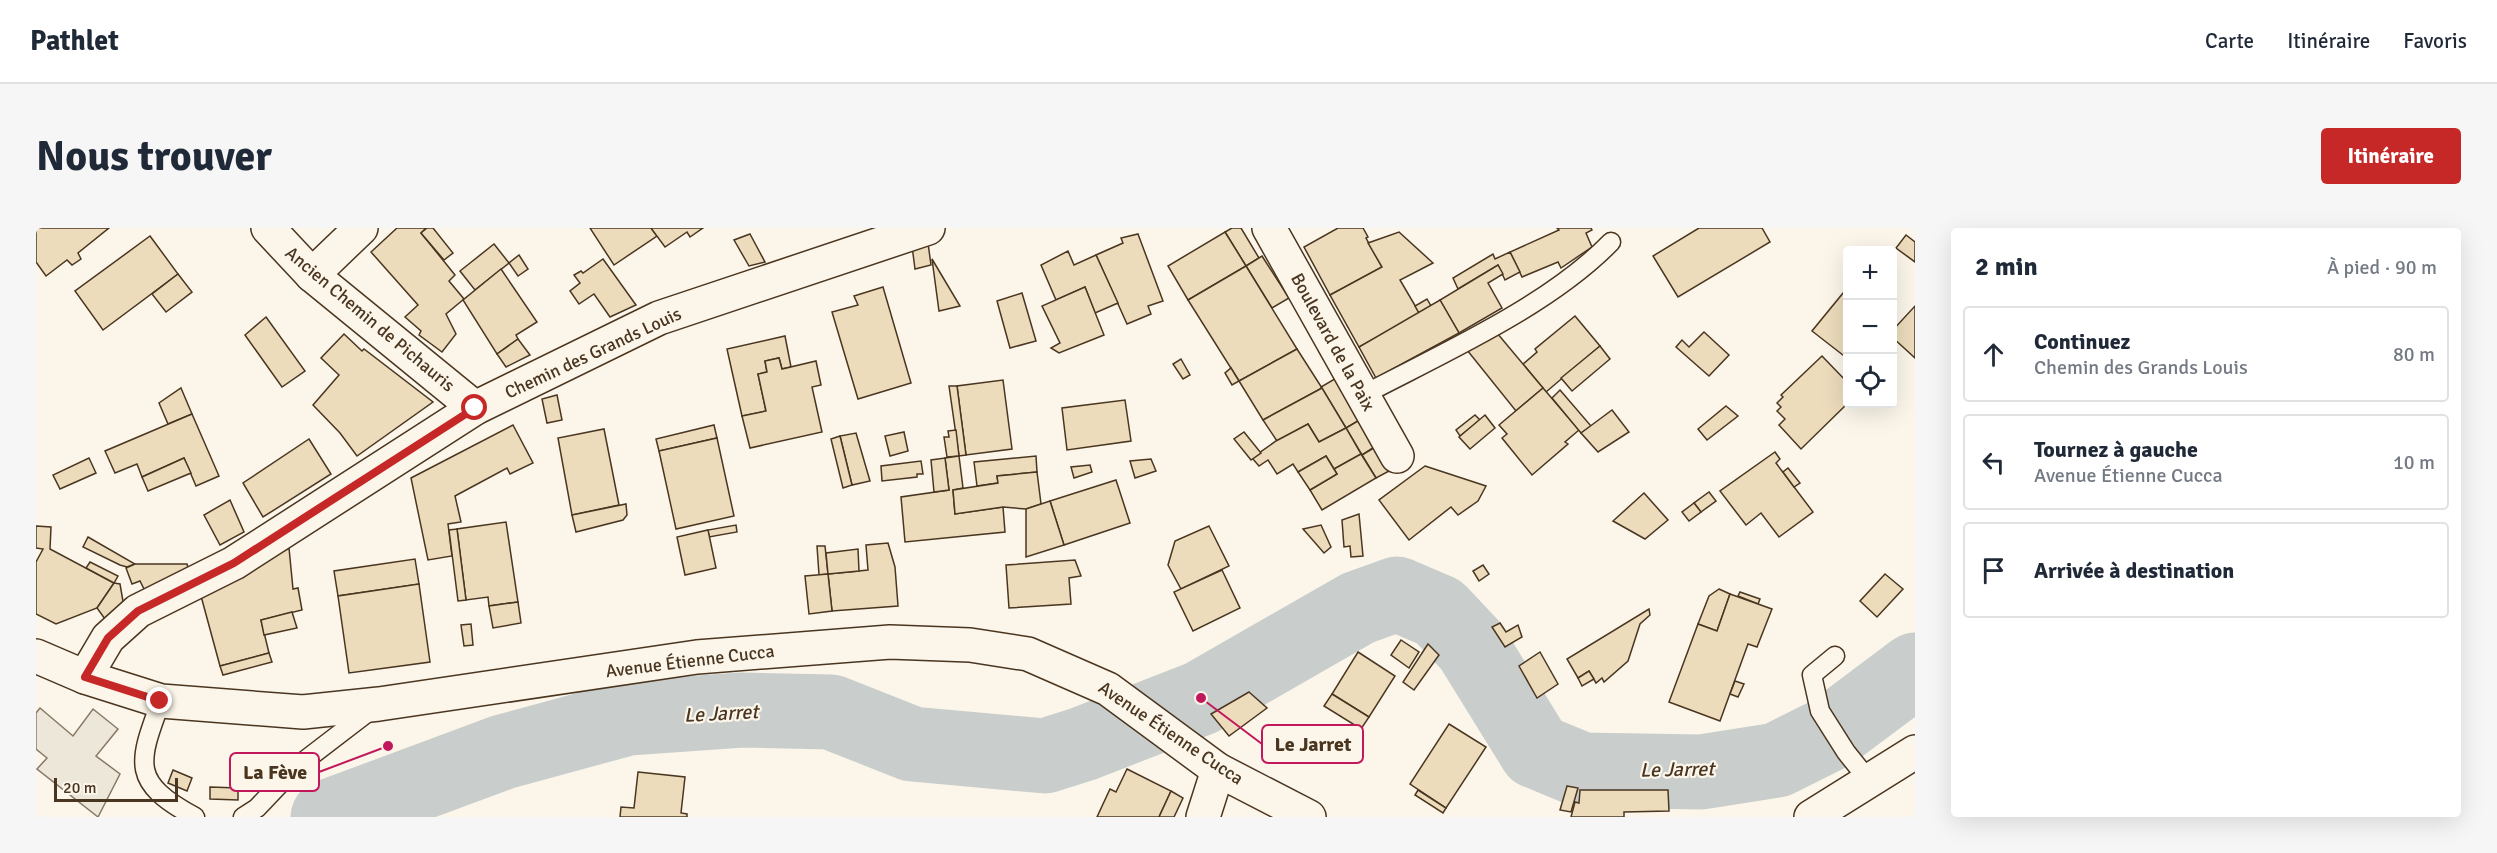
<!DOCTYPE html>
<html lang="fr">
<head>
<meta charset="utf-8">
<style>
	body { margin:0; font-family:Signika,sans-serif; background:#f6f6f7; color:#1f2937 }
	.controls { position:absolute; right:18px; top:18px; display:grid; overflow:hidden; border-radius:6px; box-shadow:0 6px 24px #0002 }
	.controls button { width:54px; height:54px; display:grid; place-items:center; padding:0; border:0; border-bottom:2px solid #e0e1e3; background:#fff; color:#1f2937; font:30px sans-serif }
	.scale { position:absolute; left:18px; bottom:15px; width:124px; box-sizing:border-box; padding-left:6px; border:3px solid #4a3520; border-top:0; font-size:16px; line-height:21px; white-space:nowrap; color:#4a3520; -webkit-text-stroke:4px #fbf6e9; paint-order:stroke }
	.stop { position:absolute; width:18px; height:18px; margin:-14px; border:4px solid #c62828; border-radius:50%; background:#fff }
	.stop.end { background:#c62828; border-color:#fff; box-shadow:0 2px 6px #0008 }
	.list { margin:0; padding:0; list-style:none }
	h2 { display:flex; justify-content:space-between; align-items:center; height:78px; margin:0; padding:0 24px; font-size:26px }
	h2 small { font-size:20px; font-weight:400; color:#747a83 }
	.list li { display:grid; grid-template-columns:39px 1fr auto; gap:18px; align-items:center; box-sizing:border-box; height:96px; margin:0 12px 12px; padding:0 12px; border:2px solid #e0e1e3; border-radius:6px }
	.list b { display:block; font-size:22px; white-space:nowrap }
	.list p { margin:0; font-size:20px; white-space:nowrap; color:#747a83 }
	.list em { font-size:20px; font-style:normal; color:#747a83 }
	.icon { flex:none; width:33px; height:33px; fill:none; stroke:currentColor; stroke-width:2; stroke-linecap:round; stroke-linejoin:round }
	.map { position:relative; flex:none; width:1879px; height:589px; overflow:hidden; border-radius:6px }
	header { display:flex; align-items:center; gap:36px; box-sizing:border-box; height:84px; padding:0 30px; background:#fff; border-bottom:2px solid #e0e1e3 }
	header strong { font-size:28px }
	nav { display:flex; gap:33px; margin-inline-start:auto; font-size:21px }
	.intro { display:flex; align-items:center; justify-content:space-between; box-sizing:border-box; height:144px; padding:0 36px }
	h1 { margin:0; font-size:42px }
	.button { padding:15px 27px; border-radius:6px; background:#c62828; color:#fff; font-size:21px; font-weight:700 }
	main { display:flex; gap:36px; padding:0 36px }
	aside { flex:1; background:#fff; border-radius:6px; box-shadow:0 6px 24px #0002 }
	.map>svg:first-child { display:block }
	.parking { fill:#ede7d9; stroke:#887966; stroke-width:1.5 }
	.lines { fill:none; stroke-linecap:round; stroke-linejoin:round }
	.river { stroke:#c9cecd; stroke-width:75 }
	.building { fill:#ecdcbc; stroke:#4a3520; stroke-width:1.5 }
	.service-casing { stroke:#4a3520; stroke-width:21 }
	.minor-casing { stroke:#4a3520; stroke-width:36 }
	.secondary-casing { stroke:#4a3520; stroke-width:36 }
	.service { stroke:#fbf6e9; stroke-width:18 }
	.minor { stroke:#fbf6e9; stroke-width:33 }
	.secondary { stroke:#fbf6e9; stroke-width:33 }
	.route { stroke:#c62828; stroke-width:8 }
	.labels { text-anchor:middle; stroke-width:4.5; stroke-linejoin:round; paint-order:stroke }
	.street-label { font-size:18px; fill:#4a3520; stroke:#fbf6e9 }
	.water-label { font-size:20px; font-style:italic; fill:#4a3520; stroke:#fbf6e9 }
	.leader { fill:none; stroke:#c2185b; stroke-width:2 }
	.callout-dot { fill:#c2185b; stroke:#fbf6e9; stroke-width:2 }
	.callout { fill:#fbf6e9; stroke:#c2185b; stroke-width:2 }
	.callout-label { font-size:20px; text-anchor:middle; font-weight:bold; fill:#4a3520 }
</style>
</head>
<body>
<header>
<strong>Pathlet</strong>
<nav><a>Carte</a><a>Itinéraire</a><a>Favoris</a></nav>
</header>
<div class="intro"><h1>Nous trouver</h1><a class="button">Itinéraire</a></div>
<main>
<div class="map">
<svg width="1879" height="589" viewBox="0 0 1879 589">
	<rect width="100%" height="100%" fill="#fbf6e9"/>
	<!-- parking -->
	<path class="parking" d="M 4,480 L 37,508 L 57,481 L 82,501 L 60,528 L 84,546 L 62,589 L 1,541 L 11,530 L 0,521 L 0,485 Z"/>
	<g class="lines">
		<!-- river -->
		<path class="river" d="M 292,589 L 467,524 L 592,490 L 706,482 L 795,484 L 876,516 L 1009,528 L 1047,516 L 1165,470 L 1322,380 L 1361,366 L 1403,384 L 1435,418 L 1500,523 L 1546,542 L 1665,544 L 1741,532 L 1795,505 L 1879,442"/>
	</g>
	<!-- building -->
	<g class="building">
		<path d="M 0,0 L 73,0 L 42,25 L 45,31 L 36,37 L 31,32 L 10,48 L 0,34 Z"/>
		<path d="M 361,0 L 390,0 L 385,5 L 419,47 L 413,53 L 428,71 L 410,86 L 420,106 L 406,124 L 383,107 L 385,103 L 369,89 L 382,77 L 335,24 Z"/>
		<path d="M 397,0 L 417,25 L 408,32 L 385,5 L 391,0 Z"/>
		<path d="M 554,0 L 615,0 L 621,8 L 578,37 Z"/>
		<path d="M 615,0 L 667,0 L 654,9 L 651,4 L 629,19 Z"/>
		<path d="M 1196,0 L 1205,0 L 1223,30 L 1210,38 L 1189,4 Z"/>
		<path d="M 1302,0 L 1327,0 L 1332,9 L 1330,10 L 1346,39 L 1294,67 L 1268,19 Z"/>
		<path d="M 1521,0 L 1555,0 L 1556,2 L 1550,5 L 1556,19 L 1525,40 L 1522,34 L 1486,49 L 1474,24 L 1523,2 Z"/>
		<path d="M 1663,0 L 1726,0 L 1734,14 L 1642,69 L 1617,28 Z"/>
		<path d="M 1189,4 L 1210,38 L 1152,72 L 1132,38 Z"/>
		<path d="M 1363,4 L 1397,35 L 1364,52 L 1384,86 L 1323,119 L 1294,67 L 1346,39 L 1332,15 Z"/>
		<path d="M 714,6 L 729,34 L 713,38 L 698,12 Z"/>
		<path d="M 1102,6 L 1127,73 L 1112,78 L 1115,86 L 1091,96 L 1060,27 L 1087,15 L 1085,10 Z"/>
		<path d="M 1870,7 L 1879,14 L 1879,34 L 1860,20 Z"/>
		<path d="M 114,8 L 142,46 L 67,102 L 39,63 Z"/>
		<path d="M 892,15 L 895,37 L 879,41 L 876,18 Z"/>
		<path d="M 458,16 L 473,35 L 439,62 L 424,43 Z"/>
		<path d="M 1032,23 L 1038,37 L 1060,27 L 1082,75 L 1059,85 L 1049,59 L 1020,72 L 1005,37 Z"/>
		<path d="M 1474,24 L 1484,44 L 1469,52 L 1462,37 L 1422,61 L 1417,50 L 1457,26 L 1459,31 Z"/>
		<path d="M 483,27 L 492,41 L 482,48 L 473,35 Z"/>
		<path d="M 1226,28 L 1253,70 L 1236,80 L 1210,38 Z"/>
		<path d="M 567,31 L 600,77 L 574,89 L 558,66 L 543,76 L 534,63 L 544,55 L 538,47 L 545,43 L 547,45 Z"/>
		<path d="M 896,31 L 924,78 L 903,83 Z"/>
		<path d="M 1462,37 L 1467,46 L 1452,55 L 1466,80 L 1423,105 L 1404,72 Z"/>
		<path d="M 1210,38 L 1261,121 L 1203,153 L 1152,72 Z"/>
		<path d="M 465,41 L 501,94 L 480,107 L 482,111 L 461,126 L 427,72 Z"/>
		<path d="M 142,46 L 156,64 L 130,84 L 116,66 Z"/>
		<path d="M 847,59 L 875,155 L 822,171 L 796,84 L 822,77 L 818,68 Z"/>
		<path d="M 1049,59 L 1068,107 L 1023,125 L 1015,120 L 1024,115 L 1006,78 Z"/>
		<path d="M 1812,59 L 1811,103 L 1812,131 L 1776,103 Z"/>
		<path d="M 986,65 L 1000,113 L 974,120 L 961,73 Z"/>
		<path d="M 1391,71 L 1395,78 L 1383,85 L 1379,78 Z"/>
		<path d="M 1404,72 L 1423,105 L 1340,150 L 1323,119 Z"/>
		<path d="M 1879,78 L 1879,130 L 1856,109 L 1856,103 Z"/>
		<path d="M 1539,88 L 1564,118 L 1510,164 L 1487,136 L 1501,124 L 1499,121 Z"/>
		<path d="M 230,89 L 269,143 L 246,159 L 209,107 Z"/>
		<path d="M 1668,104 L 1693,127 L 1673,148 L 1640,119 L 1646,112 L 1653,119 Z"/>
		<path d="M 1461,105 L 1507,160 L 1480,183 L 1431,122 Z"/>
		<path d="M 308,106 L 326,123 L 328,121 L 397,174 L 321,228 L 304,205 L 277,177 L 303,147 L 285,130 Z"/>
		<path d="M 749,108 L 755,139 L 746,141 L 743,130 L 729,133 L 731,144 L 722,146 L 730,183 L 706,188 L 691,121 Z"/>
		<path d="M 482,111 L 494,127 L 470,139 L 461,126 Z"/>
		<path d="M 1564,118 L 1574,131 L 1536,163 L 1525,150 Z"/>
		<path d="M 1261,121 L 1286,160 L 1227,192 L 1203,153 Z"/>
		<path d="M 1786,128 L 1812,155 L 1812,175 L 1765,221 L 1743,197 L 1749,191 L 1741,183 L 1745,179 L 1741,175 L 1747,169 L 1745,167 Z"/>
		<path d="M 743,130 L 746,141 L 780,133 L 785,157 L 776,159 L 786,204 L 714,220 L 706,188 L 730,183 L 722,146 L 731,144 L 729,133 Z"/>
		<path d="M 1145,131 L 1154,147 L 1147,151 L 1137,136 Z"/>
		<path d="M 1195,140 L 1203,153 L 1196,157 L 1189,145 Z"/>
		<path d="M 1302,149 L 1327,190 L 1310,200 L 1285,159 Z"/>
		<path d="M 967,152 L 976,221 L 930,227 L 921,158 Z"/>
		<path d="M 913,158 L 921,158 L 930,227 L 923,228 Z"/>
		<path d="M 145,160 L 156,186 L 132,196 L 123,175 Z"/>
		<path d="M 1286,160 L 1310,200 L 1283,214 L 1272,196 L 1241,213 L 1227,192 Z"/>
		<path d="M 1507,160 L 1543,202 L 1529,214 L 1532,216 L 1496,247 L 1466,210 L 1471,206 L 1463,197 Z"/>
		<path d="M 1524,162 L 1555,198 L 1545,205 L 1516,170 Z"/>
		<path d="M 521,167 L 526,192 L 511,195 L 506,171 Z"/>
		<path d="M 1089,172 L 1095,213 L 1031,222 L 1026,180 Z"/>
		<path d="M 1690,178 L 1702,188 L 1671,212 L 1662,201 Z"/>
		<path d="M 1576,182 L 1593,204 L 1562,224 L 1545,205 Z"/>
		<path d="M 156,186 L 183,248 L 160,258 L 148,230 L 106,249 L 101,236 L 79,245 L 69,223 Z"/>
		<path d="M 1439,187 L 1444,192 L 1424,208 L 1420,202 Z"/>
		<path d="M 1449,187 L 1459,200 L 1434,221 L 1423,209 Z"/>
		<path d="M 1327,190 L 1343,216 L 1326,227 L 1310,200 Z"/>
		<path d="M 1272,196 L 1283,214 L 1310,200 L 1325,226 L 1298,241 L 1290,228 L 1262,244 L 1257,236 L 1241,246 L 1232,232 L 1223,238 L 1216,230 L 1240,213 Z"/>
		<path d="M 477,197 L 497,235 L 474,246 L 471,240 L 419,268 L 425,294 L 412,296 L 416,328 L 392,332 L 375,250 Z"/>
		<path d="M 678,197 L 681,210 L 623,223 L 620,211 Z"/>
		<path d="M 568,201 L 583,277 L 536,287 L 522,210 Z"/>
		<path d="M 920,202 L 923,228 L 911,229 L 908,209 L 913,209 L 912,203 Z"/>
		<path d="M 868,204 L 872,223 L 854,228 L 849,208 Z"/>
		<path d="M 1208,204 L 1225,225 L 1215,232 L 1198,211 Z"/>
		<path d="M 820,205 L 834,253 L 816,257 L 804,208 Z"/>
		<path d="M 804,208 L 816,257 L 807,260 L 795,211 Z"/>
		<path d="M 681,210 L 698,288 L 640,301 L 623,223 Z"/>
		<path d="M 273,211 L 295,246 L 227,289 L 207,255 Z"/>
		<path d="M 1341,218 L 1355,242 L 1340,250 L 1326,227 Z"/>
		<path d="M 1739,224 L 1744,231 L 1740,235 L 1777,284 L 1743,309 L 1725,285 L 1710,297 L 1684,263 Z"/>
		<path d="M 1325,226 L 1340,250 L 1286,282 L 1274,262 L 1301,246 L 1298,241 Z"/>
		<path d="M 923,228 L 927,260 L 917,262 L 919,286 L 967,279 L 969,304 L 869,314 L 865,269 L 913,262 L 909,230 Z"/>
		<path d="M 1000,228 L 1001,244 L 961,248 L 962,255 L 941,258 L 938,234 Z"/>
		<path d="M 1290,228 L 1301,246 L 1274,262 L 1262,244 Z"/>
		<path d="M 53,230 L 60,245 L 24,261 L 17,247 Z"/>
		<path d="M 148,230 L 155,245 L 112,263 L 106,249 Z"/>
		<path d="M 909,230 L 913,262 L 898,264 L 895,232 Z"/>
		<path d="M 1115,231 L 1120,243 L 1099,250 L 1094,233 Z"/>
		<path d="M 885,233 L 887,246 L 881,246 L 881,249 L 846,253 L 845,238 Z"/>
		<path d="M 1054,237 L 1056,244 L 1038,250 L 1035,239 Z"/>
		<path d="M 1389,238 L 1450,258 L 1442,273 L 1422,287 L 1415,279 L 1373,312 L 1343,272 Z"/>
		<path d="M 1752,240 L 1764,255 L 1758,259 L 1747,244 Z"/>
		<path d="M 1001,244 L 1005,276 L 990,281 L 967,279 L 919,286 L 917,262 L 962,255 L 961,248 Z"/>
		<path d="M 1080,252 L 1094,295 L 1028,317 L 1014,273 Z"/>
		<path d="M 1673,264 L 1680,273 L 1665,284 L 1658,275 Z"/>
		<path d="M 1608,265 L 1632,292 L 1609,311 L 1577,293 Z"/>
		<path d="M 194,272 L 208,304 L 184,317 L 168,287 Z"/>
		<path d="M 1014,273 L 1028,317 L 990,329 L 990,281 Z"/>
		<path d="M 1658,275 L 1665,284 L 1653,293 L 1646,284 Z"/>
		<path d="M 590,276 L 591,287 L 587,292 L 540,304 L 536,287 Z"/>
		<path d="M 1323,286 L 1327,328 L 1315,329 L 1314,318 L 1308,319 L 1306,292 Z"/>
		<path d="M 470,294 L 482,374 L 453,378 L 452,369 L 430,372 L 421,301 Z"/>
		<path d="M 700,297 L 701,304 L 673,309 L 672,302 Z"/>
		<path d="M 1285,297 L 1295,319 L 1288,325 L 1267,301 Z"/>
		<path d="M 0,298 L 15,299 L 14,321 L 78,355 L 61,380 L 20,396 L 0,386 L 0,334 L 7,321 L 0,320 Z"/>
		<path d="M 1173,298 L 1193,338 L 1145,361 L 1132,337 L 1139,313 Z"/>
		<path d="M 421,301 L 430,372 L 422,373 L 413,302 Z"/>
		<path d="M 672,302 L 680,340 L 649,347 L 641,309 Z"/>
		<path d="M 52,309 L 99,336 L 91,339 L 84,337 L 47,319 Z"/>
		<path d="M 852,315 L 859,339 L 862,378 L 796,383 L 792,346 L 832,342 L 830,317 Z"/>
		<path d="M 781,318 L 789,318 L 792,346 L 783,347 Z"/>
		<path d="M 253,320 L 257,361 L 262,360 L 266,382 L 225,392 L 233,425 L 184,438 L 165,368 Z"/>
		<path d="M 822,321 L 823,343 L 792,346 L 790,325 Z"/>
		<path d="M 379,331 L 383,356 L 302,368 L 298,343 Z"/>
		<path d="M 1039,332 L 1045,348 L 1033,350 L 1035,376 L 973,380 L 970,337 Z"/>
		<path d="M 54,334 L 82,348 L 78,355 L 50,340 Z"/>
		<path d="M 99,336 L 151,336 L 154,347 L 109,363 L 104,353 L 96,356 L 90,340 Z"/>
		<path d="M 1447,337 L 1453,346 L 1443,353 L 1437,343 Z"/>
		<path d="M 1186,342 L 1204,380 L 1157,403 L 1138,364 Z"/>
		<path d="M 792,346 L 796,383 L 773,386 L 769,348 Z"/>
		<path d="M 1849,346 L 1867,361 L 1841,389 L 1824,373 Z"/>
		<path d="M 78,355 L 84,356 L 88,379 L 69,391 L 61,380 Z"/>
		<path d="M 383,356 L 394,434 L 313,445 L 302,368 Z"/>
		<path d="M 1683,361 L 1694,366 L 1681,403 L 1662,396 L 1673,368 Z"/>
		<path d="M 1704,364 L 1724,371 L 1722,376 L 1702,368 Z"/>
		<path d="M 1694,366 L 1736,381 L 1721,419 L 1712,416 L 1684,493 L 1633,474 L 1662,396 L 1681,403 Z"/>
		<path d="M 482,374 L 485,395 L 457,400 L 453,378 Z"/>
		<path d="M 1613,381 L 1614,387 L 1604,396 L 1592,433 L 1568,454 L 1566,450 L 1560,455 L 1553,443 L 1542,450 L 1531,431 Z"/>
		<path d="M 256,384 L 261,400 L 228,407 L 225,392 Z"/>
		<path d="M 1464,395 L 1470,404 L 1482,397 L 1486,409 L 1469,419 L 1456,399 Z"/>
		<path d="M 435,396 L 437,417 L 428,418 L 425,397 Z"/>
		<path d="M 1365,412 L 1383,424 L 1373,440 L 1355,427 Z"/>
		<path d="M 1392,416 L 1403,427 L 1378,462 L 1367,454 Z"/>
		<path d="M 1322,424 L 1359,448 L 1333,489 L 1296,466 Z"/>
		<path d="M 1504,424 L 1522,456 L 1501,470 L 1483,438 Z"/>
		<path d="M 233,425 L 236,434 L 187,447 L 184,438 Z"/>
		<path d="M 1553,443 L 1558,451 L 1546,458 L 1542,450 Z"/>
		<path d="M 1699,453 L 1708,456 L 1702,469 L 1694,466 Z"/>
		<path d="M 1213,464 L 1231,480 L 1193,508 L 1175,486 Z"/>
		<path d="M 1296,466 L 1333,489 L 1325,501 L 1288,478 Z"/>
		<path d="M 1413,496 L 1450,519 L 1410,580 L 1374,556 Z"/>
		<path d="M 1091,541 L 1135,563 L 1123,589 L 1061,589 L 1074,561 L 1080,564 Z"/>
		<path d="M 137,542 L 156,550 L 151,563 L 132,555 Z"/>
		<path d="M 602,544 L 649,549 L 645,585 L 651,586 L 651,589 L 584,589 L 585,579 L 598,580 Z"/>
		<path d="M 1531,558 L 1542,560 L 1535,584 L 1524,582 Z"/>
		<path d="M 174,559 L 202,560 L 202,572 L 174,571 Z"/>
		<path d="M 1382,562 L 1410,580 L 1407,585 L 1379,567 Z"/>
		<path d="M 1544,562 L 1632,562 L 1633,583 L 1588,584 L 1588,589 L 1535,589 L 1539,574 L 1543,575 Z"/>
		<path d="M 1135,563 L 1147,570 L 1138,589 L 1123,589 Z"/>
	</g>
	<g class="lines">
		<defs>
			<g id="service">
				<path d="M 1327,167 C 1407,125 1513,78 1575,14"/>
				<path d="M 1799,428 L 1776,447 L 1784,483 L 1810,524 L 1834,554"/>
				<path d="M 125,473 C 102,535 94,554 159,589"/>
				<path d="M 207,589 L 221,580 L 259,540 L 336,481"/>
			</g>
			<g id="minor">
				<path d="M 232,0 L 276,47 L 439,180"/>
				<path d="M 1233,0 L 1361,228"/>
				<path d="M 276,47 L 325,0"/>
				<path d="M 49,449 L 72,410 L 102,383 L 198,335 L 439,180 L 623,90 L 892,0"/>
				<path d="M 1167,589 L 1182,542"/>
			</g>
			<g id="secondary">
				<path d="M 0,428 L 49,449 L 125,473 L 267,484 L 343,476 L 661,429 L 854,414 L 934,417 L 992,426 L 1072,461 L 1182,542 L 1273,589"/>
				<path d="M 1775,589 L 1879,524"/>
			</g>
		</defs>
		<!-- service casing -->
		<use href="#service" class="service-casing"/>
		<!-- minor casing -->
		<use href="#minor" class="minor-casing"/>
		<!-- secondary casing -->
		<use href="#secondary" class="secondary-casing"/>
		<!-- service -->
		<use href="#service" class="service"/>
		<!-- minor -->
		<use href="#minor" class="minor"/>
		<!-- secondary -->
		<use href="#secondary" class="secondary"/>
	</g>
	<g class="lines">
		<!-- route -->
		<path class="route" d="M 124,473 L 49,449 L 72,410 L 102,383 L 198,335 L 439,180"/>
	</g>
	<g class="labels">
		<!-- street labels -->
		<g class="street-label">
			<text transform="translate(334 91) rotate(40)" y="6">Ancien Chemin de Pichauris</text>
			<text transform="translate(1297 114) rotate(61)" y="6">Boulevard de la Paix</text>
			<text transform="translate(557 125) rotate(-25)" y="6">Chemin des Grands Louis</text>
			<text transform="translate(654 433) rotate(-7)" y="6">Avenue Étienne Cucca</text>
			<text transform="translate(1135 505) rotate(34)" y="6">Avenue Étienne Cucca</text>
		</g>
		<!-- water labels -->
		<g class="water-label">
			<text transform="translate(685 485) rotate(-3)" y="7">Le Jarret</text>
			<text transform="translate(1641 541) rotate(-1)" y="7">Le Jarret</text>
		</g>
	</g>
	<!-- callouts -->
	<path class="leader" d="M1165 470L1226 516M352 518L283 544"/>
	<g class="callout-dot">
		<circle cx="1165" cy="470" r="6"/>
		<circle cx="352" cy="518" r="6"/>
	</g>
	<g class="callout">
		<rect x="1226" y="497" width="101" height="38" rx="6"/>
		<rect x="194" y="525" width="89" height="38" rx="6"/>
	</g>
	<g class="callout-label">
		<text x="1277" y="523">Le Jarret</text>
		<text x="239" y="551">La Fève</text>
	</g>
</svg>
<div class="controls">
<button>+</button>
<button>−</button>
<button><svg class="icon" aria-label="locate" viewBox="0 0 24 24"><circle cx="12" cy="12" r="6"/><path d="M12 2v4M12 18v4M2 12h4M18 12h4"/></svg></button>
</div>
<div class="scale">20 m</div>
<div class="stop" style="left:439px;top:180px"></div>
<div class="stop end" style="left:124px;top:473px"></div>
</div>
<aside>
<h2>2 min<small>À pied · 90 m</small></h2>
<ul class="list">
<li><svg class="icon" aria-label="ahead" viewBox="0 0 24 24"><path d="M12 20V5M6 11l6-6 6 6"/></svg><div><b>Continuez</b><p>Chemin des Grands Louis</p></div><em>80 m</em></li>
<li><svg class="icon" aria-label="left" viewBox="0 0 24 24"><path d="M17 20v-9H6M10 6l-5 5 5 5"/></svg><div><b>Tournez à gauche</b><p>Avenue Étienne Cucca</p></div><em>10 m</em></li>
<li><svg class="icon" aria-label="arrive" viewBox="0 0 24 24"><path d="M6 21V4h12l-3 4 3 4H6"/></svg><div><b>Arrivée à destination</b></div></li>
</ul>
</aside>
</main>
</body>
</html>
